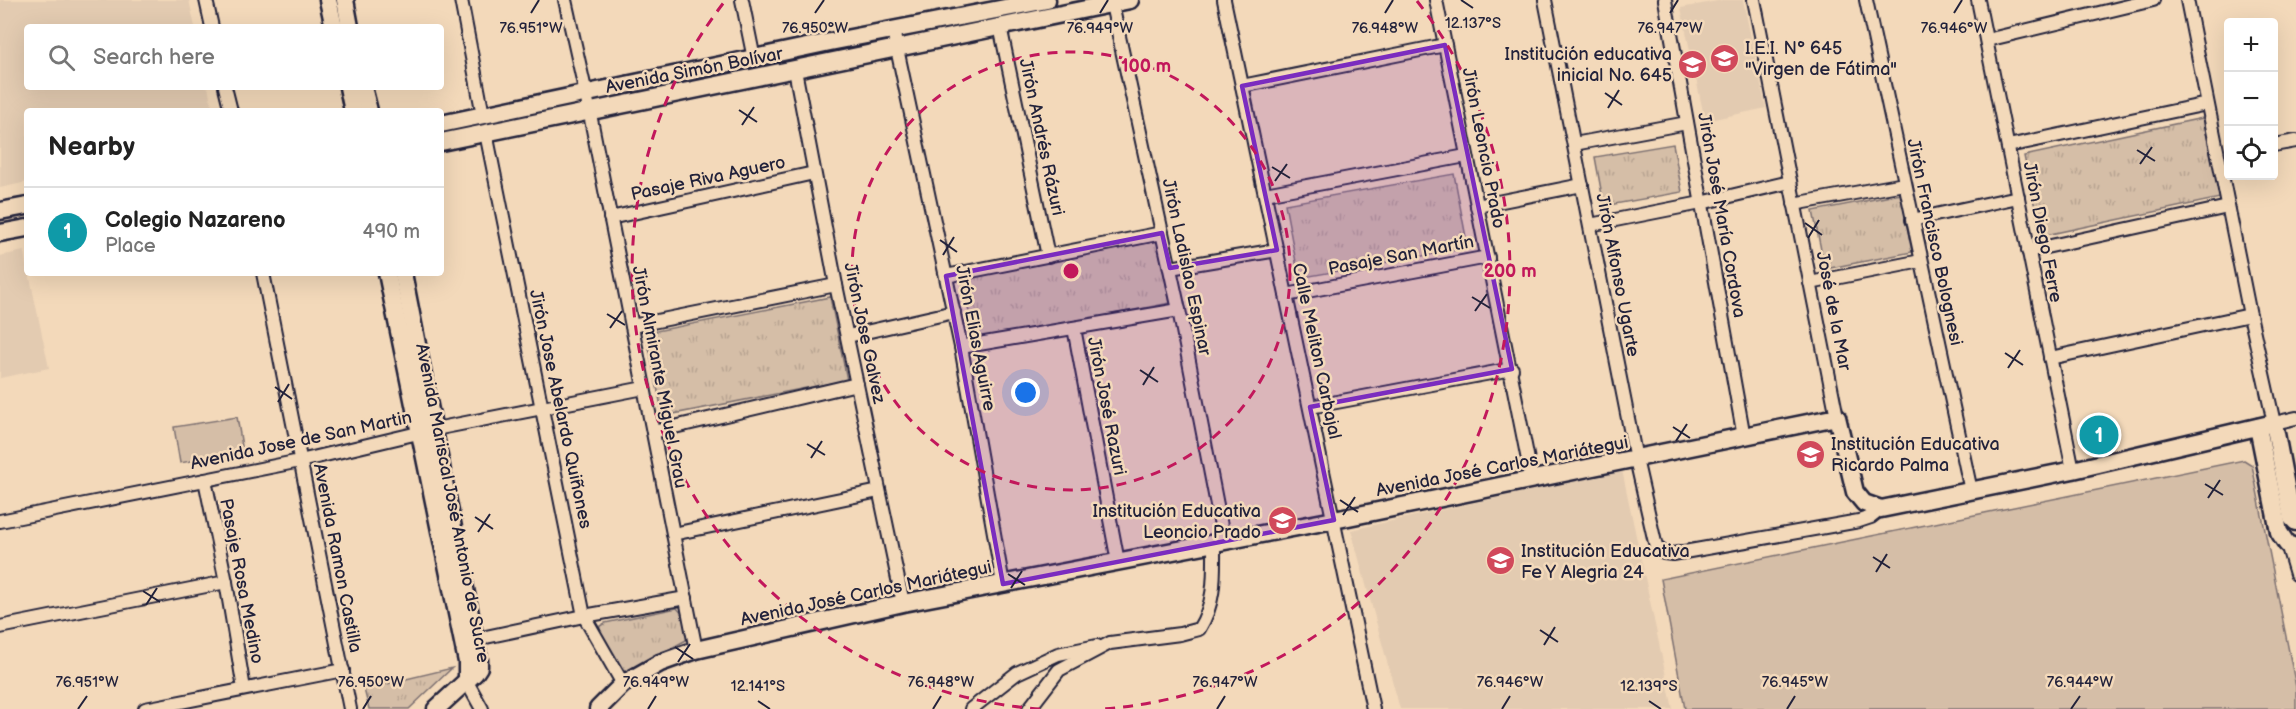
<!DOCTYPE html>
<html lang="en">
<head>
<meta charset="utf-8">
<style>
	body { margin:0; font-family:"Balsamiq Sans",sans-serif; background:#f6f6f6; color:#222 }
	.controls { position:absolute; right:18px; top:18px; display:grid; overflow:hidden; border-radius:6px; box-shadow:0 6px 24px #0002 }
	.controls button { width:54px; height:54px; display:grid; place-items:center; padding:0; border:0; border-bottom:2px solid #e0e0e0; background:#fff; color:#222; font:30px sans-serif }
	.you { position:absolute; left:1026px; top:393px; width:21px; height:21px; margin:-15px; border:4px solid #fff; border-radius:50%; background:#1a73e8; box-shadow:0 0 0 9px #1a73e833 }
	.badge { display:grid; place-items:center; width:39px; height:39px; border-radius:50%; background:#d1495b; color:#fff; font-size:20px; font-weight:700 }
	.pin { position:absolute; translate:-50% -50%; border:3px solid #fff; box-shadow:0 2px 6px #0006 }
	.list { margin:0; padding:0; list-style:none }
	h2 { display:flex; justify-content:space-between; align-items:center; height:78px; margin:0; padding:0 24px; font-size:26px }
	h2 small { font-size:20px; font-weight:400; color:#767676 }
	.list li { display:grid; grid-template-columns:39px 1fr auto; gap:18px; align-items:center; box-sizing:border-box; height:90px; padding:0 24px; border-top:2px solid #e0e0e0 }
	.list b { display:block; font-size:22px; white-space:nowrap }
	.list p { margin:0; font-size:20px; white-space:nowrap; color:#767676 }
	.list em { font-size:20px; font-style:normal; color:#767676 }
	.icon { flex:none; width:33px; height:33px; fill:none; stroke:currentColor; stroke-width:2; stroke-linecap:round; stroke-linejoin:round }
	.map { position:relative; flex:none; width:2296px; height:709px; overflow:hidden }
	.search { position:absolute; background:#fff; box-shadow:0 6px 24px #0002; left:24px; top:24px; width:420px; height:66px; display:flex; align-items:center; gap:15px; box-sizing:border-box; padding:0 21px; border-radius:6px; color:#767676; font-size:22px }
	.panel { position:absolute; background:#fff; box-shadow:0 6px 24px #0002; left:24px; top:108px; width:420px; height:168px; border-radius:6px }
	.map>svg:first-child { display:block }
	.built { fill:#e3cbb1 }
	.park { fill:url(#park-tufts); stroke:#7c7071; stroke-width:1.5 }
	.garden { fill:#d5bea7; stroke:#7c7071; stroke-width:1.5 }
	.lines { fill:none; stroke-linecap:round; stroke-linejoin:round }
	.street-casing { stroke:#22223b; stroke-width:16 }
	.secondary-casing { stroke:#22223b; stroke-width:21 }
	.street { stroke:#f3d9ba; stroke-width:12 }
	.secondary { stroke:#f3d9ba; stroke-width:16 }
	.marked { fill:#7b2cbf; fill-opacity:0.2; stroke:#7b2cbf; stroke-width:4.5; stroke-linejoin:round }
	.ticks { fill:none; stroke:#22223b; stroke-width:2 }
	.ring { fill:none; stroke:#c2185b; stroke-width:3; stroke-dasharray:10 8 }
	.labels { text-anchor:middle; stroke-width:5; stroke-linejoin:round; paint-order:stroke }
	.poi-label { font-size:18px; fill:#22223b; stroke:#f3d9ba; text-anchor:start }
	.street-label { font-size:18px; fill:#22223b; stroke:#f3d9ba }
	.ticks-label { font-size:15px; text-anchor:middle; fill:#22223b; stroke:#f3d9ba; stroke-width:5; stroke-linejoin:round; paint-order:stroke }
	.centre { fill:#c2185b; stroke:#f3d9ba; stroke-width:3 }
	.ring-label { font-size:18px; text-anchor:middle; font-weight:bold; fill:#c2185b; stroke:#f3d9ba; stroke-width:5; stroke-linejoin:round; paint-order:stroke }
</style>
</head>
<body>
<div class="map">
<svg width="2296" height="709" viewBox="0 0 2296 709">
	<defs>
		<pattern id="park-tufts" width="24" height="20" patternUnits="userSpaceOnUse" patternTransform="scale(1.5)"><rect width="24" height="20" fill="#d5bea7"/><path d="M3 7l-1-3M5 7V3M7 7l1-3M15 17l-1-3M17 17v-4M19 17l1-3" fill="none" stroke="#b7a391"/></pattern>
	</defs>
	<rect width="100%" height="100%" fill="#f3d9ba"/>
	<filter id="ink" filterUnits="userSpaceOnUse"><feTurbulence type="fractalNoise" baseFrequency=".0167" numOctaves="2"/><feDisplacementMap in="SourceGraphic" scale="12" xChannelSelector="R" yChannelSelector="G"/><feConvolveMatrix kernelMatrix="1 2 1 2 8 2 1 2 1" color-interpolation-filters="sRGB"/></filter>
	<g filter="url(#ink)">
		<!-- built -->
		<g class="built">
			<path d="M 0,0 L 189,0 L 195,27 L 27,27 L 27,87 L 208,87 L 213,111 L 27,111 L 27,182 L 0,188 Z"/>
			<path d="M 1722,0 L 1743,0 L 1766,108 L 1705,121 L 1681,8 Z"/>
			<path d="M 24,251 L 27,273 L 29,273 L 49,368 L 0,378 L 0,256 Z"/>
			<path d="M 1622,470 L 1673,709 L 1400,709 L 1351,530 Z"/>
		</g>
		<!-- park -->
		<g class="park">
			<path d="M 2203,118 L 2220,198 L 2041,236 L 2024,156 Z"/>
			<path d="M 1673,144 L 1682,192 L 1604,206 L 1595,157 Z"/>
			<path d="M 1454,174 L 1468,248 L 1299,278 L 1285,204 Z"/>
			<path d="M 1901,194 L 1912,252 L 1825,269 L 1813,211 Z"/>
			<path d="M 1157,241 L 1170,303 L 975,341 L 962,279 Z"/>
			<path d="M 830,297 L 847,380 L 663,416 L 646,333 Z"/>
			<path d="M 677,608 L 683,615 L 688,639 L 624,674 L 599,633 L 600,626 L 605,623 Z"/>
			<path d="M 452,668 L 409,709 L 369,709 L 364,689 Z"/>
		</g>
		<!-- garden -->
		<g class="garden">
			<path d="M 237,417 L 243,452 L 180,463 L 174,427 Z"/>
			<path d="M 2244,460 L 2252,465 L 2296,687 L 2296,709 L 1685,709 L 1661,579 Z"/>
		</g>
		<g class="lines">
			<defs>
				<g id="street">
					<path d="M 206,0 L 212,27"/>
					<path d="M 461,0 L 483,115"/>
					<path d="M 565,0 L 586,94 L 696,650"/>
					<path d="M 742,0 L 754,59"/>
					<path d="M 1111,0 L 1179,310 L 1224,541"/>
					<path d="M 1224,0 L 1373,709"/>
					<path d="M 1436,0 L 1532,480"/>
					<path d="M 1545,0 L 1636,459 L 1656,547 L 1664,553 L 1673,554 L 1859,521 L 1871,517 L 1881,509"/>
					<path d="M 1665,0 L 1744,437"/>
					<path d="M 1754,0 L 1837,417"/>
					<path d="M 1866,0 L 1971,491"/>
					<path d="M 1978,0 L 2073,470"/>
					<path d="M 2187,0 L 2250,315 L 2274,423 L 2296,418"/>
					<path d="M 1000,26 L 1048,256"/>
					<path d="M 893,30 L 961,347 L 1003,584"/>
					<path d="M 1987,40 L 2153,0"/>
					<path d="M 795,70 L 836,285 L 903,603"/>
					<path d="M 1242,86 L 1445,45"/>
					<path d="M 225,87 L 231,111"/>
					<path d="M 486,133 L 584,616 L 623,684"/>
					<path d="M 1574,144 L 1687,123"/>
					<path d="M 2274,145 L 2296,141"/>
					<path d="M 2008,146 L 2207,104"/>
					<path d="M 1265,194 L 1466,156"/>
					<path d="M 1794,204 L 1904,184"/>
					<path d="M 1477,206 L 1582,185"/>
					<path d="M 610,218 L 814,173"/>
					<path d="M 1912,220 L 2018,197"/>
					<path d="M 1590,225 L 1701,203 L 1790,182"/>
					<path d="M 2028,251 L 2228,207"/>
					<path d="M 1170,268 L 1277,250"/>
					<path d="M 263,273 L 350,709"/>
					<path d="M 946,276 L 1162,233"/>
					<path d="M 1810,283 L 1921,261"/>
					<path d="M 1286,295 L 1488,257"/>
					<path d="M 632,326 L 836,285"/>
					<path d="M 1074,328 L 1118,562"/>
					<path d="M 848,336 L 954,312"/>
					<path d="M 961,347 L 1179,310"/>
					<path d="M 2050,358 L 2250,315"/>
					<path d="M 1310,407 L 1512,369"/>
					<path d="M 653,432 L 857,384"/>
					<path d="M 205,480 L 226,582 L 244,689"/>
					<path d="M 0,521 L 300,461 L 435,429 L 644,388"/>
					<path d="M 673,534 L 879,491"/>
					<path d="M 2287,544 L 2296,574"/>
					<path d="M 0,627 L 226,582"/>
					<path d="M 467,641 L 584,616 L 686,598"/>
					<path d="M 467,682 L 482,709"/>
					<path d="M 145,709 L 343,670"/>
					<path d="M 971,709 L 1017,673 L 1058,654 L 1097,646"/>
					<path d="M 1029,709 L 1059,670 L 1110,643 L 1180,634 L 1199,629 C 1216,602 1214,574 1214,543"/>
				</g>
				<g id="secondary">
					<path d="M 328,0 L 334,27"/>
					<path d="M 345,0 L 350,27"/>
					<path d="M 348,87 L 353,111"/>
					<path d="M 363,87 L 369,111"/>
					<path d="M 441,124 L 830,42 L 1047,0"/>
					<path d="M 441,142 L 1130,0"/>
					<path d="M 0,211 L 27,206"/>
					<path d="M 0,233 L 27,228"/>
					<path d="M 387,273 L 467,662 L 467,682"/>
					<path d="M 403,273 L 479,660 L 479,667 L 475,673 L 436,709"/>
					<path d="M 2258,427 L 2279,532 L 2287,544 L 2296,547"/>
					<path d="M 598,709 L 623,684 L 660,663 L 696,650 L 903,603 L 1334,520 L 1837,417 L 1855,492 L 1864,503 L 1881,509 L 2073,470 L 2274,423 L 2292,518 L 2296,522"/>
				</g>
			</defs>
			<!-- street casing -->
			<use href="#street" class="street-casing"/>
			<!-- secondary casing -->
			<use href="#secondary" class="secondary-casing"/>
			<!-- street -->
			<use href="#street" class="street"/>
			<!-- secondary -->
			<use href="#secondary" class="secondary"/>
		</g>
	</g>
	<!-- marked area -->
	<path class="marked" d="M 1445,45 L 1512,369 L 1310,407 L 1334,520 L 1003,584 L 946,276 L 1162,233 L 1170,268 L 1277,250 L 1242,86 Z"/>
	<!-- ticks -->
	<path class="ticks" d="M 1461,0 L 1473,8M 531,13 L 539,0M 815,13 L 824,0M 1100,13 L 1108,0M 1385,13 L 1393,0M 1670,13 L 1678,0M 1954,13 L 1962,0M 1605,93 L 1622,105M 1608,108 L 1619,90M 739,110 L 757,122M 742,125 L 754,107M 2137,150 L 2155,161M 2140,164 L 2152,147M 1272,167 L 1290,178M 1275,181 L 1287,164M 1805,223 L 1822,235M 1808,238 L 1819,220M 940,240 L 957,252M 943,255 L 954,237M 1472,297 L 1490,308M 1475,311 L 1487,294M 607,314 L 625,325M 610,328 L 622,311M 2005,353 L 2023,365M 2008,368 L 2020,350M 1140,370 L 1158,382M 1143,385 L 1154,367M 275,387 L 292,399M 278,402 L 289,384M 1673,427 L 1690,438M 1676,441 L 1687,424M 807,444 L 825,455M 811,458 L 822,441M 2205,484 L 2223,495M 2208,498 L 2220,480M 1340,500 L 1358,512M 1343,515 L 1355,497M 475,517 L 493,529M 478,532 L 490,514M 1873,557 L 1890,568M 1876,572 L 1887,554M 1008,574 L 1025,585M 1011,588 L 1022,571M 143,591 L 160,602M 146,605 L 157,588M 1540,630 L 1558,642M 1544,645 L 1555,627M 675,647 L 693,659M 678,662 L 690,644M 758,701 L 770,709M 1649,701 L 1661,709M 78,709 L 87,696M 363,709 L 371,696M 648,709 L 656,696M 933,709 L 941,696M 1217,709 L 1225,696M 1502,709 L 1510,696M 1787,709 L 1795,696M 2071,709 L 2080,696"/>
	<!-- distance rings -->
	<g class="ring">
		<circle cx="1071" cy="271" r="219"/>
		<path d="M1040 709A439 439 0 0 1 725 1M1417 1A439 439 0 0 1 1102 709"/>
	</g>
	<!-- icons -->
	<defs>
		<symbol id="school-disc" viewBox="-11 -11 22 22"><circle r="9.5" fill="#d1495b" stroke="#f3d9ba"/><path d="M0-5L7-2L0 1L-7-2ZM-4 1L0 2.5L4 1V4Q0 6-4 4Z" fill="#fff"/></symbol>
	</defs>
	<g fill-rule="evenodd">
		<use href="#school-disc" x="1708" y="42" width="33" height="33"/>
		<use href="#school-disc" x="1676" y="48" width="33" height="33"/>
		<use href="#school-disc" x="1794" y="438" width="33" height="33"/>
		<use href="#school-disc" x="1266" y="504" width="33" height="33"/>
		<use href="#school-disc" x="1484" y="544" width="33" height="33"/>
	</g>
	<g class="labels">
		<!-- poi labels -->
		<g class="poi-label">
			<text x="1745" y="54">I.E.I. N° 645<tspan x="1745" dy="21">"Virgen de Fátima"</tspan></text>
			<text x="1672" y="60" text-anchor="end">Institución educativa<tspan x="1672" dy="21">inicial No. 645</tspan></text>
			<text x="1831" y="450">Institución Educativa<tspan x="1831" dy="21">Ricardo Palma</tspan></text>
			<text x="1261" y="517" text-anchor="end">Institución Educativa<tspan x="1261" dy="21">Leoncio Prado</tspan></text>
			<text x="1521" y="557">Institución Educativa<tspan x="1521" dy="21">Fe Y Alegria 24</tspan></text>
		</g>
		<!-- street labels -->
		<g class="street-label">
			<text transform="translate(694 70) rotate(-11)" y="6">Avenida Simón Bolívar</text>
			<text transform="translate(1042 137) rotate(78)" y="6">Jirón Andrés Rázuri</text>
			<text transform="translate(1484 148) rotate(79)" y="6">Jirón Leoncio Prado</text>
			<text transform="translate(708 178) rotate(-12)" y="6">Pasaje Riva Aguero</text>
			<text transform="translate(1722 215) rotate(80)" y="6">Jirón José María Cordova</text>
			<text transform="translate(2043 232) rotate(79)" y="6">Jirón Diego Ferre</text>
			<text transform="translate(1935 242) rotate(78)" y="6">Jirón Francisco Bolognesi</text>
			<text transform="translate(1401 255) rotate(-11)" y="6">Pasaje San Martín</text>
			<text transform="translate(1187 267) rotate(78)" y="6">Jirón Ladislao Espinar</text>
			<text transform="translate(1618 275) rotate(79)" y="6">Jirón Alfonso Ugarte</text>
			<text transform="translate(1834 311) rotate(79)" y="6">José de la Mar</text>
			<text transform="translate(865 333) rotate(78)" y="6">Jirón Jose Galvez</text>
			<text transform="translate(976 338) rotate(79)" y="6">Jirón Elias Aguirre</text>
			<text transform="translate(1317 351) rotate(78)" y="6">Calle Meliton Carbajal</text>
			<text transform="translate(660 377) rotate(79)" y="6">Jirón Almirante Miguel Grau</text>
			<text transform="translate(1107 406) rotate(79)" y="6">Jirón José Razuri</text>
			<text transform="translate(561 409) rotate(78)" y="6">Jirón Jose Abelardo Quiñones</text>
			<text transform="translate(301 440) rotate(-12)" y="6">Avenida Jose de San Martin</text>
			<text transform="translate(1502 466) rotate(-11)" y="6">Avenida José Carlos Mariátegui</text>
			<text transform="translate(453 503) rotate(79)" y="6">Avenida Mariscal José Antonio de Sucre</text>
			<text transform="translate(338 558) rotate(79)" y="6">Avenida Ramon Castilla</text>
			<text transform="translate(242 581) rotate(79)" y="6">Pasaje Rosa Medino</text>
			<text transform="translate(866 593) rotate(-12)" y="6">Avenida José Carlos Mariátegui</text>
		</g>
	</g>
	<g class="ticks-label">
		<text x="1473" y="28">12.137°S</text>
		<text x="531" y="33">76.951°W</text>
		<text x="815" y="33">76.950°W</text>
		<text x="1100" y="33">76.949°W</text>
		<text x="1385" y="33">76.948°W</text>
		<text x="1670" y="33">76.947°W</text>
		<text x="1954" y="33">76.946°W</text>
		<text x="87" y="687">76.951°W</text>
		<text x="371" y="687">76.950°W</text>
		<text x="656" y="687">76.949°W</text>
		<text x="941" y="687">76.948°W</text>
		<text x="1225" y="687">76.947°W</text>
		<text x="1510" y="687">76.946°W</text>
		<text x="1795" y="687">76.945°W</text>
		<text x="2080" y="687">76.944°W</text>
		<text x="758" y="691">12.141°S</text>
		<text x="1649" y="691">12.139°S</text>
	</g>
	<circle cx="1071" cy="271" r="9" class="centre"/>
	<g class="ring-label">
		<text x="1146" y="72">100 m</text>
		<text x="1510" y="277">200 m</text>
	</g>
</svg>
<div class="controls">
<button>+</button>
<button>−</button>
<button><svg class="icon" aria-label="locate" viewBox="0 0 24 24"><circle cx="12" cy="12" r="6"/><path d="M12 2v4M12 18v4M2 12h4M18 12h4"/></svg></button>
</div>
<div class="you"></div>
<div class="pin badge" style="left:2099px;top:435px;background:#0f9aa8">1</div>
<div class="search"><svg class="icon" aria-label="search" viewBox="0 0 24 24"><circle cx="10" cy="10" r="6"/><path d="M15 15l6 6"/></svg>Search here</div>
<section class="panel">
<h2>Nearby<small></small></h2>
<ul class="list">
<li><span class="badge" style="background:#0f9aa8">1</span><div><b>Colegio Nazareno</b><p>Place</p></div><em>490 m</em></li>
</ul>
</section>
</div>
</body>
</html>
